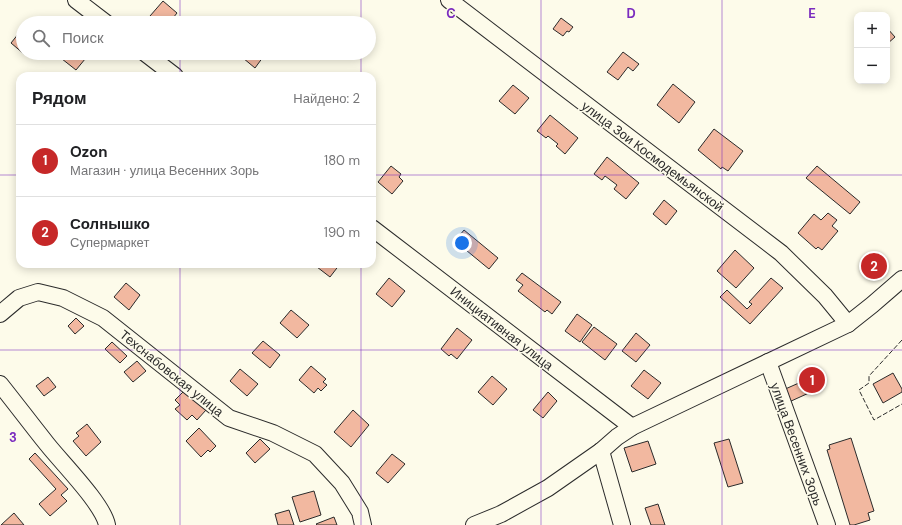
<!DOCTYPE html>
<html lang="ru">
<head>
<meta charset="utf-8">
<style>
	body { margin:0; font-family:"DM Sans",sans-serif; background:#f2f2f2; color:#202124 }
	.controls { position:absolute; right:12px; top:12px; display:grid; overflow:hidden; border-radius:8px; box-shadow:0 2px 10px #0003 }
	.controls button { width:36px; height:36px; display:grid; place-items:center; padding:0; border:0; border-bottom:1px solid #e0e0e0; background:#fff; color:#202124; font:20px sans-serif }
	.you { position:absolute; left:462px; top:243px; width:14px; height:14px; margin:-10px; border:3px solid #fff; border-radius:50%; background:#1a73e8; box-shadow:0 0 0 6px #1a73e833 }
	.badge { display:grid; place-items:center; width:26px; height:26px; border-radius:50%; background:#c62828; color:#fff; font-size:13px; font-weight:700 }
	.pin { position:absolute; translate:-50% -50%; border:2px solid #fff; box-shadow:0 1px 4px #0006 }
	.list { margin:0; padding:0; list-style:none }
	h2 { display:flex; justify-content:space-between; align-items:center; height:52px; margin:0; padding:0 16px; font-size:17px }
	h2 small { font-size:13px; font-weight:400; color:#757577 }
	.list li { display:grid; grid-template-columns:26px 1fr auto; gap:12px; align-items:center; box-sizing:border-box; height:72px; padding:0 16px; border-top:1px solid #e0e0e0 }
	.list b { display:block; font-size:15px; white-space:nowrap }
	.list p { margin:0; font-size:13px; white-space:nowrap; color:#757577 }
	.list em { font-size:13px; font-style:normal; color:#757577 }
	.icon { flex:none; width:22px; height:22px; fill:none; stroke:currentColor; stroke-width:2; stroke-linecap:round; stroke-linejoin:round }
	.map { position:relative; flex:none; width:902px; height:525px; overflow:hidden }
	.search { position:absolute; background:#fff; box-shadow:0 2px 10px #0003; left:16px; top:16px; width:360px; height:44px; display:flex; align-items:center; gap:10px; box-sizing:border-box; padding:0 14px; border-radius:22px; color:#757577; font-size:15px }
	.panel { position:absolute; background:#fff; box-shadow:0 2px 10px #0003; left:16px; top:72px; width:360px; height:196px; border-radius:12px }
	.map>svg:first-child { display:block }
	.building { fill:#f2b8a0; stroke:#2b2b2b }
	.lines { fill:none; stroke-linecap:round; stroke-linejoin:round }
	.minor-casing { stroke:#2b2b2b; stroke-width:18 }
	.minor { stroke:#fdfbea; stroke-width:16 }
	.fence { stroke:#2b2b2b; stroke-width:1; stroke-dasharray:5 2; stroke-linecap:butt }
	.grid { fill:none; stroke:#7b2cbf; stroke-width:1; stroke-opacity:0.55 }
	.labels { text-anchor:middle; stroke-width:3; stroke-linejoin:round; paint-order:stroke }
	.street-label { font-size:13px; fill:#2b2b2b; stroke:#fdfbea }
	.grid-label { font-size:13px; text-anchor:middle; font-weight:bold; fill:#7b2cbf; stroke:#fdfbea; stroke-width:3; stroke-linejoin:round; paint-order:stroke }
</style>
</head>
<body>
<div class="map">
<svg width="902" height="525" viewBox="0 0 902 525">
	<rect width="100%" height="100%" fill="#fdfbea"/>
	<!-- building -->
	<g class="building">
		<path d="M 163,1 L 177,13 L 169,23 L 158,23 L 150,16 Z"/>
		<path d="M 561,18 L 573,27 L 569,32 L 567,31 L 563,36 L 553,29 Z"/>
		<path d="M 23,28 L 23,53 L 24,53 L 24,54 L 11,43 Z"/>
		<path d="M 887,28 L 895,37 L 887,44 Z"/>
		<path d="M 623,52 L 639,64 L 633,71 L 628,67 L 618,80 L 607,72 Z"/>
		<path d="M 59,53 L 90,53 L 76,70 L 57,55 Z"/>
		<path d="M 237,53 L 266,53 L 255,68 Z"/>
		<path d="M 673,84 L 695,102 L 679,123 L 657,105 Z"/>
		<path d="M 513,85 L 529,98 L 515,114 L 499,101 Z"/>
		<path d="M 550,115 L 578,138 L 565,154 L 556,146 L 558,144 L 548,136 L 546,138 L 537,131 Z"/>
		<path d="M 714,129 L 743,151 L 728,171 L 722,167 L 721,169 L 698,150 Z"/>
		<path d="M 607,157 L 639,183 L 626,199 L 614,189 L 617,185 L 605,176 L 602,180 L 594,174 Z"/>
		<path d="M 391,166 L 401,174 L 399,177 L 403,181 L 392,194 L 378,182 Z"/>
		<path d="M 817,166 L 860,202 L 850,214 L 806,178 Z"/>
		<path d="M 664,200 L 677,211 L 666,225 L 653,214 Z"/>
		<path d="M 828,213 L 837,220 L 832,226 L 838,231 L 822,250 L 818,247 L 816,249 L 798,233 L 814,214 L 821,220 Z"/>
		<path d="M 464,230 L 498,258 L 489,269 L 455,241 Z"/>
		<path d="M 735,250 L 754,268 L 736,288 L 717,271 Z"/>
		<path d="M 320,264 L 340,264 L 330,277 L 317,267 Z"/>
		<path d="M 522,273 L 561,302 L 552,314 L 547,310 L 545,312 L 518,291 L 523,285 L 516,280 Z"/>
		<path d="M 389,278 L 405,291 L 392,307 L 376,294 Z"/>
		<path d="M 771,278 L 783,288 L 750,324 L 720,297 L 727,290 L 747,309 L 752,304 L 749,302 Z"/>
		<path d="M 126,283 L 140,295 L 129,310 L 114,297 Z"/>
		<path d="M 291,310 L 309,325 L 297,338 L 280,323 Z"/>
		<path d="M 577,314 L 592,325 L 580,342 L 565,331 Z"/>
		<path d="M 76,318 L 84,326 L 75,334 L 68,326 Z"/>
		<path d="M 594,327 L 617,344 L 605,360 L 582,342 Z"/>
		<path d="M 457,328 L 472,340 L 457,359 L 451,354 L 449,356 L 441,349 Z"/>
		<path d="M 636,333 L 650,345 L 636,362 L 622,351 Z"/>
		<path d="M 263,341 L 280,355 L 270,368 L 252,353 Z"/>
		<path d="M 112,342 L 127,356 L 120,363 L 105,349 Z"/>
		<path d="M 137,361 L 146,371 L 133,382 L 124,372 Z"/>
		<path d="M 311,366 L 326,379 L 323,382 L 327,385 L 321,391 L 318,388 L 314,393 L 299,380 Z"/>
		<path d="M 240,369 L 258,384 L 247,396 L 230,381 Z"/>
		<path d="M 644,370 L 661,383 L 648,399 L 631,386 Z"/>
		<path d="M 893,373 L 902,389 L 902,392 L 883,403 L 873,384 Z"/>
		<path d="M 817,375 L 822,387 L 789,402 L 783,390 Z"/>
		<path d="M 492,376 L 507,389 L 493,405 L 478,392 Z"/>
		<path d="M 48,377 L 56,387 L 44,396 L 36,386 Z"/>
		<path d="M 185,390 L 206,410 L 197,420 L 192,415 L 187,420 L 175,409 L 180,405 L 175,400 Z"/>
		<path d="M 548,392 L 557,401 L 543,418 L 533,410 Z"/>
		<path d="M 353,410 L 369,425 L 351,447 L 334,432 Z"/>
		<path d="M 87,424 L 101,442 L 86,456 L 73,441 L 79,436 L 76,433 Z"/>
		<path d="M 199,428 L 216,446 L 210,452 L 208,450 L 201,457 L 186,441 Z"/>
		<path d="M 851,438 L 874,511 L 868,513 L 870,520 L 854,525 L 850,525 L 827,450 L 830,449 L 829,445 Z"/>
		<path d="M 260,439 L 270,449 L 255,463 L 246,453 Z"/>
		<path d="M 729,439 L 743,483 L 728,487 L 714,443 Z"/>
		<path d="M 648,441 L 656,464 L 632,472 L 624,448 Z"/>
		<path d="M 35,453 L 68,489 L 61,495 L 67,501 L 50,516 L 39,504 L 56,489 L 29,459 Z"/>
		<path d="M 392,454 L 405,464 L 388,483 L 376,473 Z"/>
		<path d="M 314,491 L 321,515 L 300,522 L 292,497 Z"/>
		<path d="M 658,504 L 665,525 L 651,525 L 645,508 Z"/>
		<path d="M 289,510 L 294,525 L 278,525 L 275,514 Z"/>
		<path d="M 14,513 L 24,525 L 1,525 Z"/>
		<path d="M 334,517 L 337,525 L 317,525 L 316,524 Z"/>
	</g>
	<g class="lines">
		<defs>
			<g id="minor">
				<path d="M 76,0 L 106,23"/>
				<path d="M 449,0 L 781,253 L 825,296 L 848,324"/>
				<path d="M 145,53 L 175,76"/>
				<path d="M 372,228 L 632,427"/>
				<path d="M 0,314 L 19,298 L 38,292 L 63,298 L 103,318 L 229,418 L 273,433 L 315,454 L 342,483 L 360,512 L 363,525"/>
				<path d="M 768,362 L 827,525"/>
				<path d="M 0,384 C 16,404 31,424 47,444 C 62,463 103,504 107,525"/>
				<path d="M 601,451 L 622,525"/>
				<path d="M 474,525 L 501,514 L 548,488 L 601,451 L 617,437 L 632,427 L 848,324 L 872,305 L 902,279"/>
			</g>
		</defs>
		<!-- minor casing -->
		<use href="#minor" class="minor-casing"/>
		<!-- minor -->
		<use href="#minor" class="minor"/>
		<!-- fence -->
		<path class="fence" d="M 902,340 L 869,376 L 869,383 L 859,390 L 874,420 L 902,404"/>
	</g>
	<!-- grid -->
	<path class="grid" d="M 180,0 L 180,23M 361,0 L 361,23M 541,0 L 541,525M 722,0 L 722,525M 180,53 L 180,76M 361,53 L 361,76M 0,175 L 20,175M 372,175 L 902,175M 180,264 L 180,525M 361,264 L 361,525M 0,350 L 902,350"/>
	<g class="labels">
		<!-- street labels -->
		<g class="street-label">
			<text transform="translate(653 156) rotate(37)" y="5">улица Зои Космодемьянской</text>
			<text transform="translate(502 328) rotate(38)" y="5">Инициативная улица</text>
			<text transform="translate(172 373) rotate(39)" y="5">Техснабовская улица</text>
			<text transform="translate(797 444) rotate(70)" y="5">улица Весенних Зорь</text>
		</g>
	</g>
	<g class="grid-label">
		<text x="451" y="18">C</text>
		<text x="631" y="18">D</text>
		<text x="812" y="18">E</text>
		<text x="13" y="442">3</text>
	</g>
</svg>
<div class="controls">
<button>+</button>
<button>−</button>
</div>
<div class="you"></div>
<div class="pin badge" style="left:812px;top:380px">1</div>
<div class="pin badge" style="left:874px;top:266px">2</div>
<div class="search"><svg class="icon" aria-label="search" viewBox="0 0 24 24"><circle cx="10" cy="10" r="6"/><path d="M15 15l6 6"/></svg>Поиск</div>
<section class="panel">
<h2>Рядом<small>Найдено: 2</small></h2>
<ul class="list">
<li><span class="badge">1</span><div><b>Ozon</b><p>Магазин · улица Весенних Зорь</p></div><em>180 m</em></li>
<li><span class="badge">2</span><div><b>Солнышко</b><p>Супермаркет</p></div><em>190 m</em></li>
</ul>
</section>
</div>
</body>
</html>
